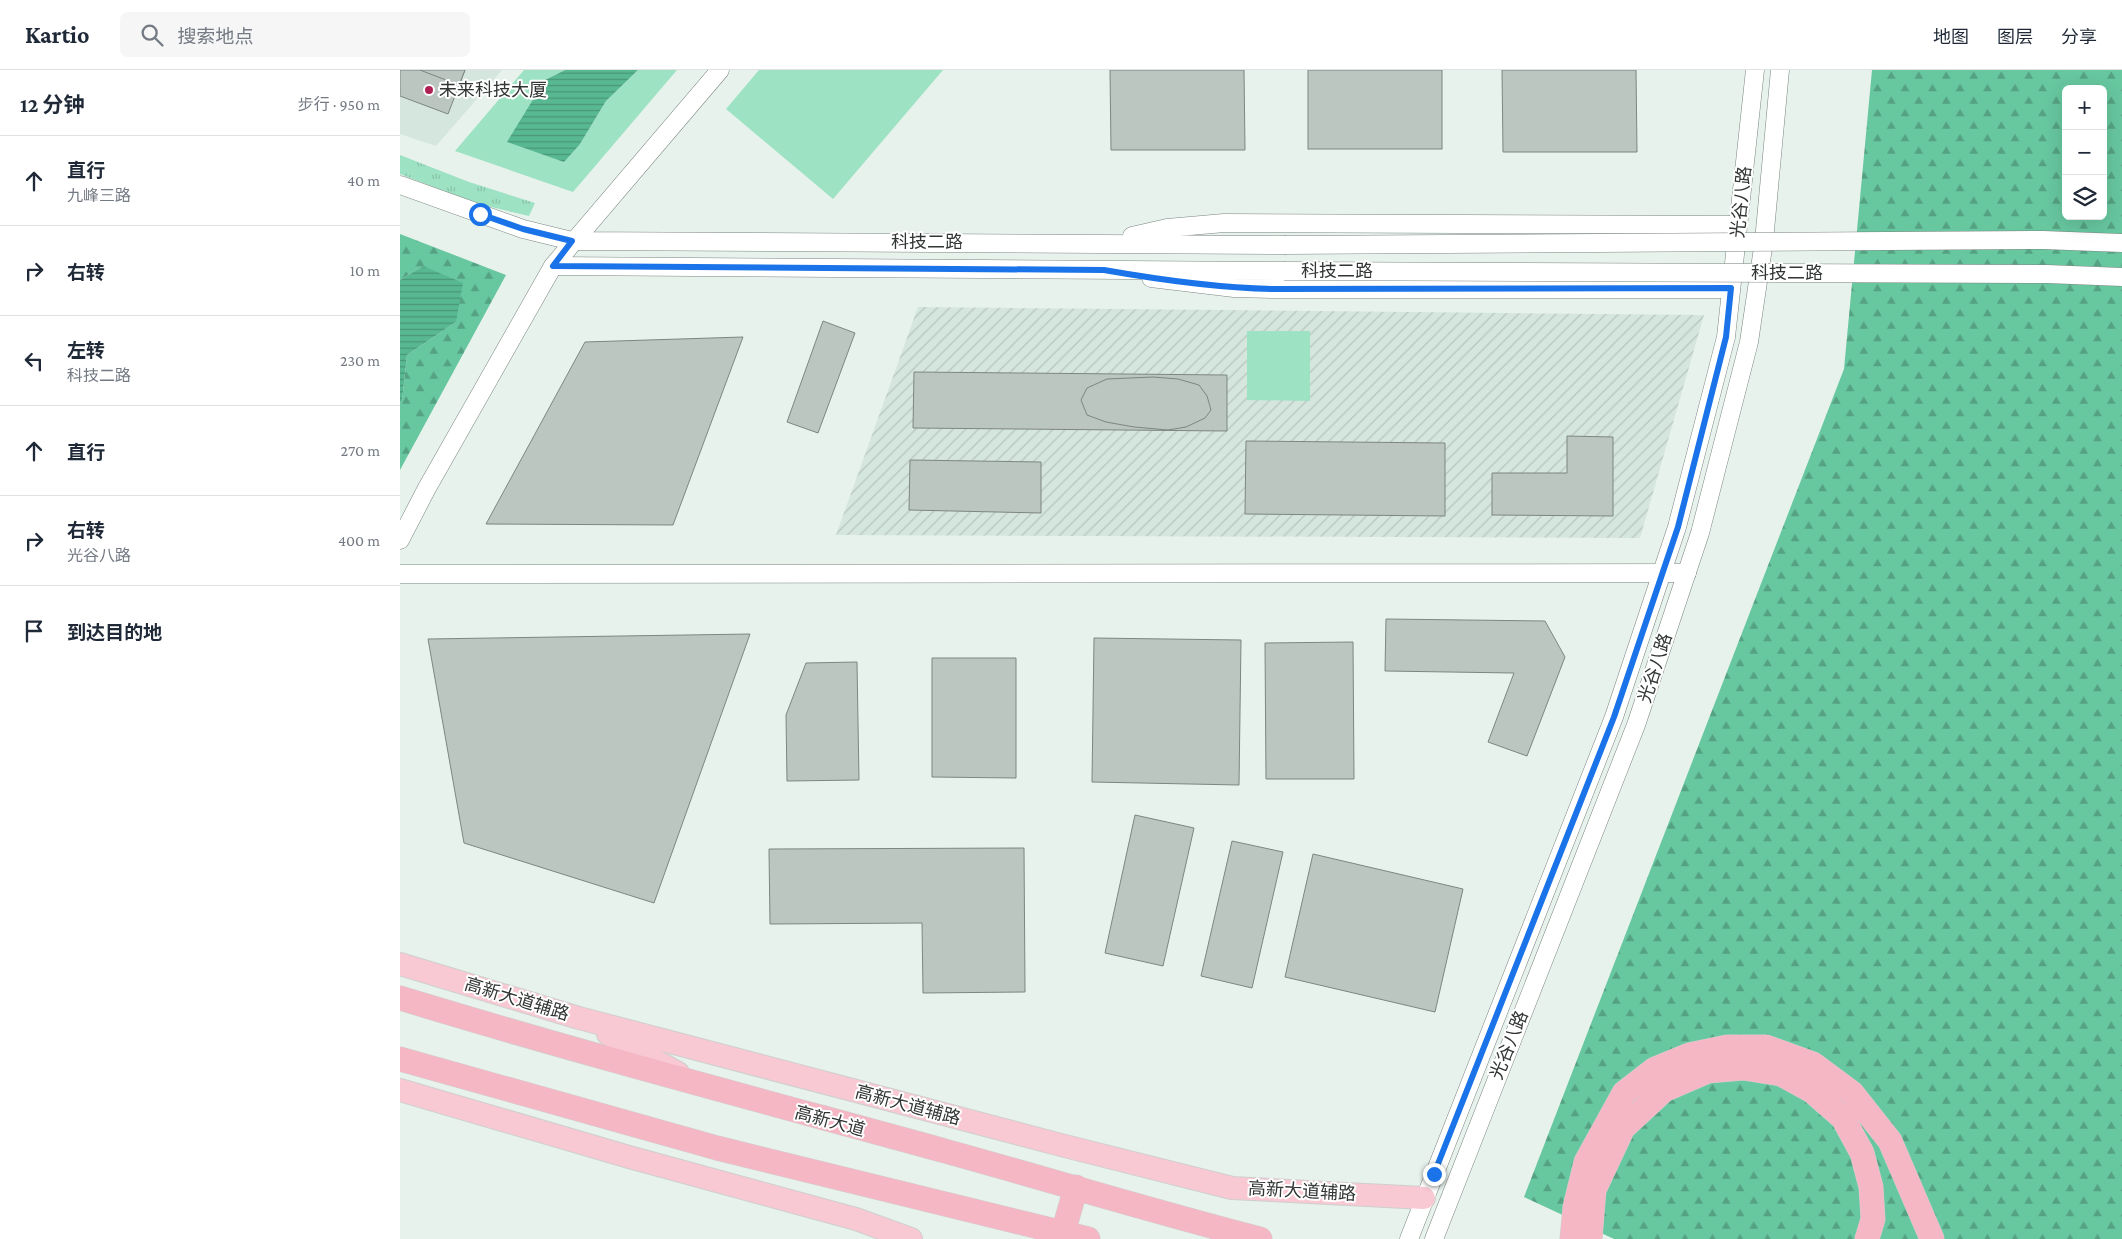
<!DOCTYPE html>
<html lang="zh">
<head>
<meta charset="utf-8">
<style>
	body { margin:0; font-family:"Crimson Pro","Noto Sans SC",serif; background:#f6f6f7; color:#1f2937 }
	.controls { position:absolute; right:15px; top:15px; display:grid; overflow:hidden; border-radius:8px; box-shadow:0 5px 20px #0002 }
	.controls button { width:45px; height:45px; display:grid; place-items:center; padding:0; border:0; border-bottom:1px solid #e0e1e3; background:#fff; color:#1f2937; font:25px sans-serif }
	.stop { position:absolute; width:15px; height:15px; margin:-11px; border:4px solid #1a73e8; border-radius:50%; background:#fff }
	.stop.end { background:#1a73e8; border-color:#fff; box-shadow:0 1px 5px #0008 }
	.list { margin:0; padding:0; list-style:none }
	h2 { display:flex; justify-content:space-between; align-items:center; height:65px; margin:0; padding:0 20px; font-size:21px }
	h2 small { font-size:16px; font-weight:400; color:#747a83 }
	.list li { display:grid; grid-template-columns:32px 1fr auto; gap:15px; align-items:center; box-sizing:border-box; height:90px; padding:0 20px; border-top:1px solid #e0e1e3 }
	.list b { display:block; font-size:19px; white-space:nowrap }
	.list p { margin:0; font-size:16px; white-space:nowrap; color:#747a83 }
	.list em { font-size:16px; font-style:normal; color:#747a83 }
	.icon { flex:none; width:28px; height:28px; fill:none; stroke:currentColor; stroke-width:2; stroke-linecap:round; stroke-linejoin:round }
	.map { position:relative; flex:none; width:1722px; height:1169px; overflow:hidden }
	header { display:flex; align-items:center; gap:30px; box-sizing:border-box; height:70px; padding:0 25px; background:#fff; border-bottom:1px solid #e0e1e3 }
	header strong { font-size:24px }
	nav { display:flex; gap:28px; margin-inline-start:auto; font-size:18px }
	.search { width:350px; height:45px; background:#f6f6f7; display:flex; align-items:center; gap:12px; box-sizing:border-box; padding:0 18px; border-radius:8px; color:#747a83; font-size:19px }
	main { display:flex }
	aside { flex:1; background:#fff }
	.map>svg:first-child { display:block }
	.built { fill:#d5e6de }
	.industrial { fill:url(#industrial-furrows) }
	.grass { fill:url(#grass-tufts) }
	.forest { fill:url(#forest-firs); fill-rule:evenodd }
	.park { fill:#9de2c2 }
	.water { fill:url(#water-rules) }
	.building { fill:#bcc6c1; stroke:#7d8681 }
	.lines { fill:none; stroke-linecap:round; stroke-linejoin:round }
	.tertiary-casing { stroke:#7c8681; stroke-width:19 }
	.primary-casing { stroke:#cecfce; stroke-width:24 }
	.trunk-casing { stroke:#cecfce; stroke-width:25 }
	.tertiary { stroke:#fff; stroke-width:18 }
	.primary { stroke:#f8c9d3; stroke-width:22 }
	.trunk { stroke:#f6b7c4; stroke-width:24 }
	.tertiary-bridge-casing { stroke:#7c8681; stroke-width:19; stroke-linecap:butt }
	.tertiary-bridge { stroke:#fff; stroke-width:18 }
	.route { stroke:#1a73e8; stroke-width:6 }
	.poi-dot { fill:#af2055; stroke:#fff; stroke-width:2 }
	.labels { text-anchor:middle; stroke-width:4; stroke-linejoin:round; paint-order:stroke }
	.poi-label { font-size:18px; fill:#313533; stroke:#fff; text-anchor:start }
	.street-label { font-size:18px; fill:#313533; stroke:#fff }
</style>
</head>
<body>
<header>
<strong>Kartio</strong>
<div class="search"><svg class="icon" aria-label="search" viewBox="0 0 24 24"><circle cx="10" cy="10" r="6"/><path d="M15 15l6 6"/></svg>搜索地点</div>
<nav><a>地图</a><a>图层</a><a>分享</a></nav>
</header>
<main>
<aside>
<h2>12 分钟<small>步行 · 950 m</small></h2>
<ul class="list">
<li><svg class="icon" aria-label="ahead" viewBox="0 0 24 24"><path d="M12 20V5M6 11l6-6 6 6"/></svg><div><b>直行</b><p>九峰三路</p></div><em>40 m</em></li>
<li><svg class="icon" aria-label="right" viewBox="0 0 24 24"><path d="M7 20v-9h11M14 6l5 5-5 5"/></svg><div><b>右转</b></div><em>10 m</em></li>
<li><svg class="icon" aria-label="left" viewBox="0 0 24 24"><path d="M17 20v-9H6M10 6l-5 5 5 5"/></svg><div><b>左转</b><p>科技二路</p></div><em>230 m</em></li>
<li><svg class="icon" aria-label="ahead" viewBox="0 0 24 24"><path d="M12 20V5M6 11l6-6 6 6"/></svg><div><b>直行</b></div><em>270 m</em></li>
<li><svg class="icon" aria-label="right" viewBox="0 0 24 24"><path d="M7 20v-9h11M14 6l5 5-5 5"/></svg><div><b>右转</b><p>光谷八路</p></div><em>400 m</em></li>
<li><svg class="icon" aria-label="arrive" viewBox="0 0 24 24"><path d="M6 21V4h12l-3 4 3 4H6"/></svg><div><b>到达目的地</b></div></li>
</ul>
</aside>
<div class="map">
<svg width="1722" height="1169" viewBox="0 0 1722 1169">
	<defs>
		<pattern id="industrial-furrows" width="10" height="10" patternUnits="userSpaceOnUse" patternTransform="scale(1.25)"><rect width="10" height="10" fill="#d5e6de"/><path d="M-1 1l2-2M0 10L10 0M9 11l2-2" fill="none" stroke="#b7c6bf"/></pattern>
		<pattern id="grass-tufts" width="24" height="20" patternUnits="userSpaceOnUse" patternTransform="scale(1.25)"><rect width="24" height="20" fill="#9de2c2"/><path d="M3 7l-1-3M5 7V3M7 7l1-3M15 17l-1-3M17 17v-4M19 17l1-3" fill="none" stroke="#88c2a7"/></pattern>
		<pattern id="forest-firs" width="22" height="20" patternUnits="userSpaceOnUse" patternTransform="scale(1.25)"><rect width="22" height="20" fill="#67c79f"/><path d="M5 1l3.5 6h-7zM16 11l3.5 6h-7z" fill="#55a282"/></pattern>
		<pattern id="water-rules" width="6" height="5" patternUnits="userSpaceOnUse" patternTransform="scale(1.25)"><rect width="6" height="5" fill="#58b891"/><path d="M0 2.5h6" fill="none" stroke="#499677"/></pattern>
	</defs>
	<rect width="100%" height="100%" fill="#e7f2ed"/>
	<!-- built -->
	<path class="built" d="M 0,0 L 102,0 L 36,76 L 0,64 Z"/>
	<!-- industrial -->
	<path class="industrial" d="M 518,237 L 1304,245 L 1240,468 L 436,465 Z"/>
	<!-- grass -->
	<path class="grass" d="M 0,85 L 69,112 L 135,133 L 129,146 L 75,133 L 0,104 Z"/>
	<!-- forest -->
	<g class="forest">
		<path d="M 1472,0 L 1722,0 L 1722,1169 L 1214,1169 L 1124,1127 L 1444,299 ZM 1666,19 L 1703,19 L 1703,146 L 1666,146 Z"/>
		<path d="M 0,164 L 106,205 L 0,400 L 0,333 L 2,331 L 7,285 L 56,252 L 23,196 L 0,210 Z"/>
	</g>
	<!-- park -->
	<g class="park">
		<path d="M 124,0 L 165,0 L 145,10 L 180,74 L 206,31 L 238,0 L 277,0 L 173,122 L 55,81 Z"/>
		<path d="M 359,0 L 543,0 L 433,129 L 326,39 Z"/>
		<path d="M 847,261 L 910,261 L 910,331 L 847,330 Z"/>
	</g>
	<!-- water -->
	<g class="water">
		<path d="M 165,0 L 238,0 L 206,31 L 180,74 L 164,92 L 107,72 L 145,10 Z"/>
		<path d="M 23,196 L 63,213 L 56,252 L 7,285 L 2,331 L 0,333 L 0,210 Z"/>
	</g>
	<!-- building -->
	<g class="building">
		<path d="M 0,0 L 65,0 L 48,44 L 0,26 Z"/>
		<path d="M 20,0 L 65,0 L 59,15 Z"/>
		<path d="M 710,0 L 844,0 L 845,80 L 711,80 Z"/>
		<rect x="908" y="0" width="134" height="79"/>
		<path d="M 1102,0 L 1236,0 L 1237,82 L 1103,82 Z"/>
		<path d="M 423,251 L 455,263 L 418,363 L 387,352 Z"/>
		<path d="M 343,267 L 273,455 L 86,454 L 185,272 Z"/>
		<path d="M 514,302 L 827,305 L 827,361 L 513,358 Z"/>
		<path d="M 753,307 L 778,309 L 799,315 L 807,326 L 811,340 L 805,348 L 786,357 L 768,360 L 734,357 L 706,352 L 687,345 L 681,330 L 687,318 L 707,309 Z"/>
		<path d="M 1167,366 L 1213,367 L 1213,446 L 1092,445 L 1092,403 L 1167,403 Z"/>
		<path d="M 846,371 L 1045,373 L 1045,446 L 845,444 Z"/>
		<path d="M 510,390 L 641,392 L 641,443 L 509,440 Z"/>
		<path d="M 986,549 L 1145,551 L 1165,587 L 1127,686 L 1088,672 L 1114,603 L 985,601 Z"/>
		<path d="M 350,564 L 254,833 L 64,773 L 28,569 Z"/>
		<path d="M 694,568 L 841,570 L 839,715 L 692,712 Z"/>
		<path d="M 953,572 L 954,709 L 866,709 L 865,573 Z"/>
		<path d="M 532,588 L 616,588 L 616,708 L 532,707 Z"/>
		<path d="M 457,592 L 459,710 L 387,711 L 386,645 L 406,593 Z"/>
		<path d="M 735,745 L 794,758 L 763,896 L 705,883 Z"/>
		<path d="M 832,771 L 883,782 L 852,918 L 801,906 Z"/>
		<path d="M 624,778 L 625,922 L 523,923 L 522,853 L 370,854 L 369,779 Z"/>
		<path d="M 913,784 L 1063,819 L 1035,942 L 885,907 Z"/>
	</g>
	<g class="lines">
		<defs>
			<g id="tertiary">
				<path d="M 0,115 L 123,159 L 172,171 L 884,175"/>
				<path d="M 732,166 L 767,158 L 824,153 L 1338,155"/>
				<path d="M 153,196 L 884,201"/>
				<path d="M 751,208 L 834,218 L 874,219 L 1331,219"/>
				<path d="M 0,470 L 27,418 L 153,196 L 320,0"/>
				<path d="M 0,504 L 1287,503"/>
				<path d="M 1009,1169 L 1214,647 L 1277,457 L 1326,267 L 1355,0"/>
				<path d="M 1034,1169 L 1236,655 L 1300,463 L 1349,272 L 1364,171 L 1380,0"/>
			</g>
			<g id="primary">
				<path d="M 0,894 L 179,948 L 661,1075 L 832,1118 L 1024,1128"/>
				<path d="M 208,964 L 278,1003"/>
				<path d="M 0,1020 L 229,1087 L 456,1149 L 511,1169"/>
			</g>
			<g id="trunk">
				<path d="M 0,928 C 180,983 363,1031 545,1081 C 650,1110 755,1142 860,1169"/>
				<path d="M 0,989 L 317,1078 L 688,1169"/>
				<path d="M 663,1163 L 676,1117"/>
				<path d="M 1172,1169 L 1175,1137 L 1186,1092 L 1224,1023 L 1255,999 L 1289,985 L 1327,977 L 1366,977 L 1413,994 L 1452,1023 L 1490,1071 L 1532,1169"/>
				<path d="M 1190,1169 L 1194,1120 L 1223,1058 L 1264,1020 L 1308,1001 L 1343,998 L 1381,1004 L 1412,1021 L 1443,1048 L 1462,1083 L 1471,1117 L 1473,1149 L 1467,1169"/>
			</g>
		</defs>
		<!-- tertiary casing -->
		<use href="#tertiary" class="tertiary-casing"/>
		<!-- primary casing -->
		<use href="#primary" class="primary-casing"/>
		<!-- trunk casing -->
		<use href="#trunk" class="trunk-casing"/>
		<!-- tertiary -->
		<use href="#tertiary" class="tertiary"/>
		<!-- primary -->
		<use href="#primary" class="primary"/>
		<!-- trunk -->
		<use href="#trunk" class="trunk"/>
		<defs>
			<g id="tertiary-bridge">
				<path d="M 884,175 L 1643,170 L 1722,173"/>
				<path d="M 884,201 L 1647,204 L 1722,207"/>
			</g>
		</defs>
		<!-- tertiary-bridge casing -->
		<use href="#tertiary-bridge" class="tertiary-bridge-casing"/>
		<!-- tertiary-bridge -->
		<use href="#tertiary-bridge" class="tertiary-bridge"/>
	</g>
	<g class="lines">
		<!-- route -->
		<path class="route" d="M 80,144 L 123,159 L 172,171 L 153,196 L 704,200 C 761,210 816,218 874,219 L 1331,218 L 1326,267 L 1278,457 L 1214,647 L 1034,1104"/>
	</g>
	<!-- markers -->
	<circle class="poi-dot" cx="29" cy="20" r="5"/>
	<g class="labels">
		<!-- poi labels -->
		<g class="poi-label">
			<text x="39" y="26">未来科技大厦</text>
		</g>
		<!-- street labels -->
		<g class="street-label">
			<text transform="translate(1341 132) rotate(-84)" y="6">光谷八路</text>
			<text x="527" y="178">科技二路</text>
			<text x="937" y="207">科技二路</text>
			<text x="1387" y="209">科技二路</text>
			<text transform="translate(1255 598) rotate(-72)" y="6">光谷八路</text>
			<text transform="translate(117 929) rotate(17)" y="6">高新大道辅路</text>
			<text transform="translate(1109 975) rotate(-68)" y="6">光谷八路</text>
			<text transform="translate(508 1035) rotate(15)" y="6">高新大道辅路</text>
			<text transform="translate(430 1051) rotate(15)" y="6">高新大道</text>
			<text transform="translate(902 1121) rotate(3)" y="6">高新大道辅路</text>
		</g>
	</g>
</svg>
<div class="controls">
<button>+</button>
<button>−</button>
<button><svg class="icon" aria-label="layers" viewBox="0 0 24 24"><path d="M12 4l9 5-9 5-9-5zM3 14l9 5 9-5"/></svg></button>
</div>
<div class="stop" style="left:80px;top:144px"></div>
<div class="stop end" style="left:1034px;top:1104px"></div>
</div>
</main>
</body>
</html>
